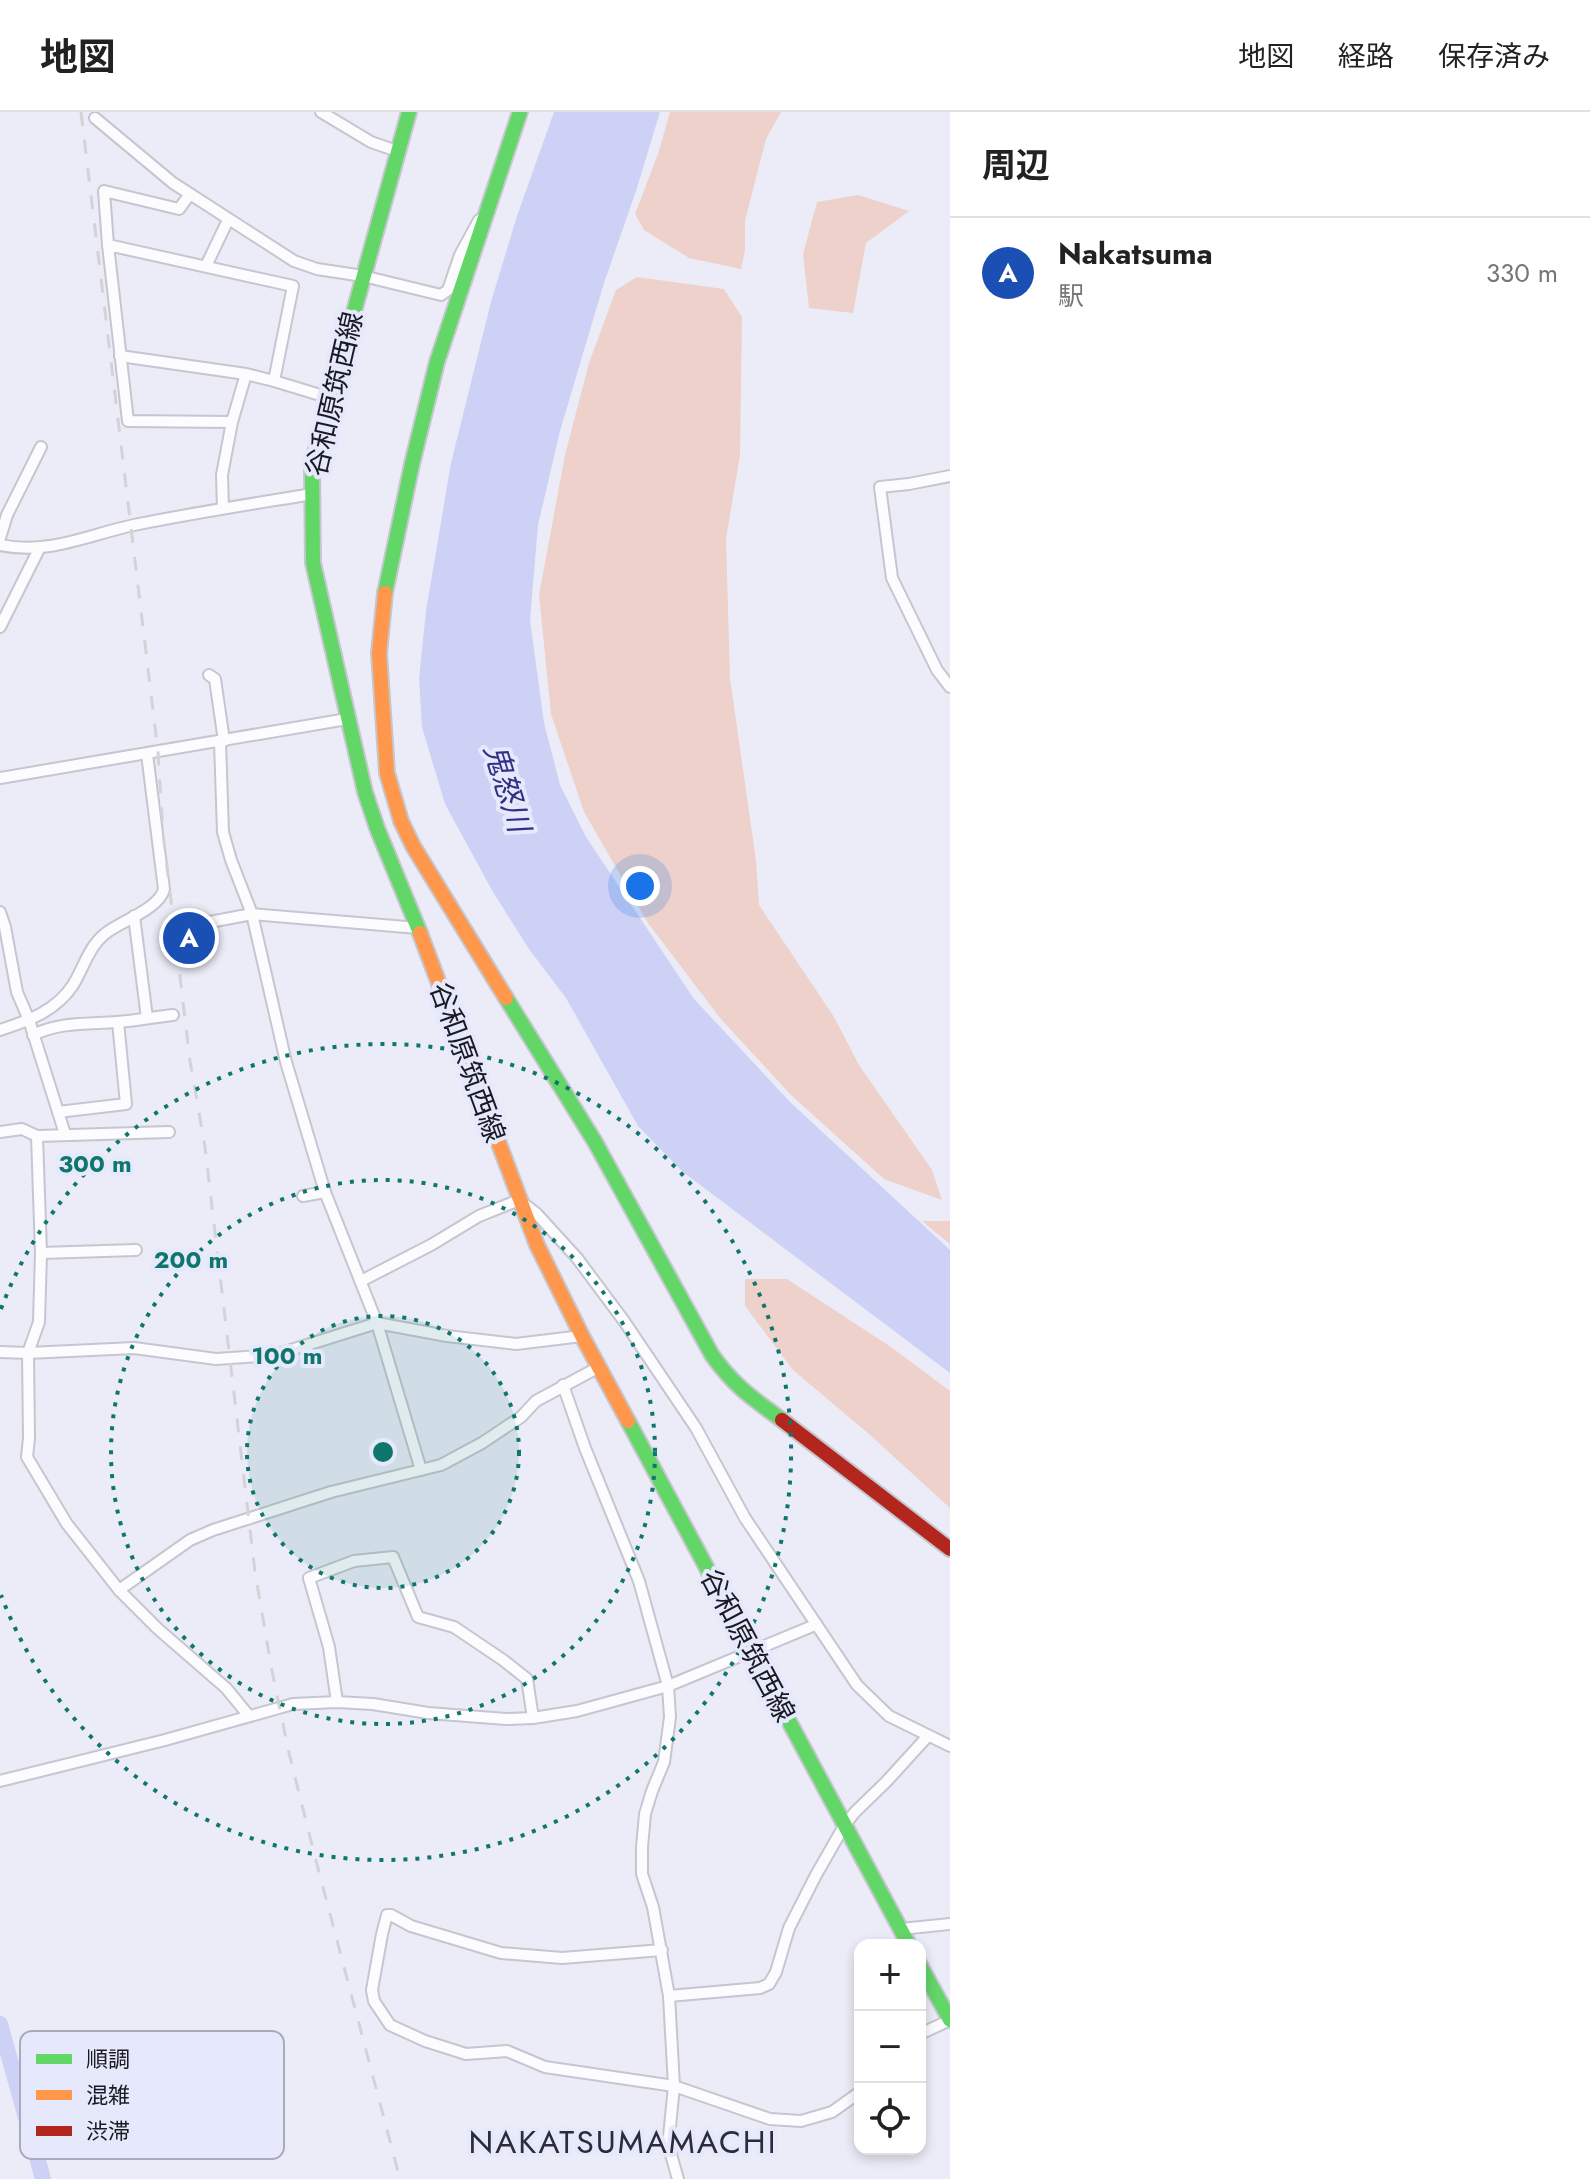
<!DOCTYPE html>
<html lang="ja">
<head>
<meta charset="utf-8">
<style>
	body { margin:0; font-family:Jost,"Noto Sans JP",sans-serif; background:#f6f6f6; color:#222 }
	.controls { position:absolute; right:24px; bottom:24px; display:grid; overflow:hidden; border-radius:16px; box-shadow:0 4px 12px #0003 }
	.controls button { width:72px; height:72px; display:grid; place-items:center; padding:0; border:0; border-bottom:2px solid #e0e0e0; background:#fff; color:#222; font:40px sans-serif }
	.you { position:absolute; left:640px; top:774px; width:28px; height:28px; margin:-20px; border:6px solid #fff; border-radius:50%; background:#1a73e8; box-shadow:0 0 0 12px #1a73e833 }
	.badge { display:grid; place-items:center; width:52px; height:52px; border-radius:50%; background:#63646d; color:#fff; font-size:26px; font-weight:700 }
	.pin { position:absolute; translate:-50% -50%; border:4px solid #fff; box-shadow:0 2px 8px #0006 }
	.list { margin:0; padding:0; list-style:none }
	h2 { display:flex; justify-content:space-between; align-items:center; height:104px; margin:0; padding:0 32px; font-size:34px }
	h2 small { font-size:26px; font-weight:400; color:#767676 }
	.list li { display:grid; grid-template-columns:52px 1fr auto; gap:24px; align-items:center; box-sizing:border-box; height:112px; padding:0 32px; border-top:2px solid #e0e0e0 }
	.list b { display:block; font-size:30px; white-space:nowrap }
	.list p { margin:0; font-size:26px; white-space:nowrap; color:#767676 }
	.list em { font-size:26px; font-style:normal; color:#767676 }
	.icon { flex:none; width:44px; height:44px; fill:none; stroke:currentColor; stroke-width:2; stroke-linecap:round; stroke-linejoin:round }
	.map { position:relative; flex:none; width:950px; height:2067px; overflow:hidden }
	header { display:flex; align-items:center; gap:48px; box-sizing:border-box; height:112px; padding:0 40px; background:#fff; border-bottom:2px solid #e0e0e0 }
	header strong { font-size:38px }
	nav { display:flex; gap:44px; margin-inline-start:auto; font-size:28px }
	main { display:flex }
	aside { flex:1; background:#fff }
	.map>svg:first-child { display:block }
	.green { fill:#eed1ca }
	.water { fill:#ccd1f5 }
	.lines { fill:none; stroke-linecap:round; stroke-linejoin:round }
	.river { stroke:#ccd1f5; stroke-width:16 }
	.street-casing { stroke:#c5c6ce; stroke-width:14 }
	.fast-casing { stroke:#c5c6ce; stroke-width:18 }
	.slow-casing { stroke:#c5c6ce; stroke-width:18 }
	.jam-casing { stroke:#c5c6ce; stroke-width:18 }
	.street { stroke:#fcfcfe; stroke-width:10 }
	.fast { stroke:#63d668; stroke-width:14 }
	.slow { stroke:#ff974d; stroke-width:14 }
	.jam { stroke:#b3261e; stroke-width:14 }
	.rail { stroke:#d3d3d7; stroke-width:3; stroke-dasharray:14 14; stroke-linecap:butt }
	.ring { fill:none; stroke:#0f766e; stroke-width:4; stroke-dasharray:4 8 }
	.labels { text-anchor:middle; stroke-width:8; stroke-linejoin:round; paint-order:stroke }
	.street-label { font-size:28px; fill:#1a1b22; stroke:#e6e9fc }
	.water-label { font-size:30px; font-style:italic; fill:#332f85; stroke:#e6e9fc }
	.quarter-label { font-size:32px; letter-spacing:2px; fill:#2a2c3a; stroke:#e6e9fc }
	.key { fill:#e6e9fc; stroke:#a9abbb; stroke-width:2 }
	.key-label { font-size:22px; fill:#1a1b22 }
	.centre { fill:#0f766e; stroke:#e6e9fc; stroke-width:4 }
	.ring-label { font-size:24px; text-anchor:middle; font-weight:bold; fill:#0f766e; stroke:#e6e9fc; stroke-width:8; stroke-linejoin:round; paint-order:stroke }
</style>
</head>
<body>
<header>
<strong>地図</strong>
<nav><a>地図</a><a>経路</a><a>保存済み</a></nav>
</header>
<main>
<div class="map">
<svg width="950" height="2067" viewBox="0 0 950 2067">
	<rect width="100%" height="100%" fill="#ebecf7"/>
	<!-- green -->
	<g class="green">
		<path d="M 670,0 L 781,0 L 766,27 L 745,109 L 745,139 L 741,157 L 689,146 L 644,118 L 635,102 L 658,42 Z"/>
		<path d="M 858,83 L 909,99 L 866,131 L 853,201 L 809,196 L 803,142 L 817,90 Z"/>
		<path d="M 637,165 L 724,177 L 742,205 L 740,343 L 726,427 L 730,566 L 756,749 L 759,793 L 834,905 L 859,953 L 932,1058 L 942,1088 L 884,1067 L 791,983 L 720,906 L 648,811 L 584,700 L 551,602 L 539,483 L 565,343 L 589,251 L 616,178 Z"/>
		<path d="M 922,1109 L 950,1109 L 950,1132 Z"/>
		<path d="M 745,1167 L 787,1167 L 891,1235 L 950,1279 L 950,1396 L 869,1322 L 793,1258 L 745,1194 Z"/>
	</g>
	<!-- water -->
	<path class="water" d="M 554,0 L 660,0 L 636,79 L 604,171 L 560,319 L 538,413 L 530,508 L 544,611 L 560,673 L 586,725 L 694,887 L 791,991 L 950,1138 L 950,1261 L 683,1060 L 638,1014 L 566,886 L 529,837 L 493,780 L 445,692 L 422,615 L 419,567 L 426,499 L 451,351 L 491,190 L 517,104 Z"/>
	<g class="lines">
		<!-- river -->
		<path class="river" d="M 0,1912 L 43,2067"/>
		<defs>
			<g id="street">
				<path d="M 321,0 L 371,30 L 397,39"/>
				<path d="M 95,6 L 173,71 L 294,149 L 317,157 L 363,164 L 441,183 L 448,178 L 460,143 L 479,108"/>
				<path d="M 108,133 L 104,79 L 179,97 L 190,82"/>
				<path d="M 206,154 L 228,108"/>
				<path d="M 120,244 L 246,262"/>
				<path d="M 274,269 L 330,286"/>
				<path d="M 950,364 L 909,372 L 880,375 L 892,466 L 937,558 L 950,575"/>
				<path d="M 223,396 L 222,363 L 232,310 L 246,262 L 274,269 L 293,174 L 108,133 L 128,309 L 232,310"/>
				<path d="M 0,426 L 7,403 L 41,335"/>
				<path d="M 0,433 C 49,443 87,423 134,413 C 193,401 252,392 312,382"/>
				<path d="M 0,515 L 39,437"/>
				<path d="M 209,563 L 215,567 L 224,629"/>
				<path d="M 220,630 L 223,720 L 231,748 L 252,802 L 286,950 L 325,1080 L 377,1211 L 421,1358"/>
				<path d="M 0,666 L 347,607"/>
				<path d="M 0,800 L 5,815 L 17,880 L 29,908 L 65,1022"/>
				<path d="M 134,804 L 147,906"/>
				<path d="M 194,813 L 252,802 L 418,816"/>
				<path d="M 0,918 C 28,909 56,899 73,873 C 84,855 89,834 106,821 C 122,809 160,796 164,777 L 147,642"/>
				<path d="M 33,923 C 59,910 88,912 116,910 C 135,909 154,905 173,903"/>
				<path d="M 58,1000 L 126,992 L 118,910"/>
				<path d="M 0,1020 L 22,1017 L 37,1024 L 169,1020"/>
				<path d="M 37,1024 L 41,1141 L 39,1210 L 28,1241 L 29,1326 L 27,1345 L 67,1412 L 119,1478 L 158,1517 L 226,1576 L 249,1604"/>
				<path d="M 303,1084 L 325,1080"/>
				<path d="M 41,1141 L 136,1138"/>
				<path d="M 361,1169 L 431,1133 L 479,1104 L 519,1088 L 537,1102 L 577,1146 L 624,1209 L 696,1316 L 745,1406 L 857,1573 L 889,1604 L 950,1634"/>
				<path d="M 0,1240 L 28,1241 L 134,1236 L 216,1247 L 275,1243 L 377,1211 L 447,1224 L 516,1232 L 582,1224"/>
				<path d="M 563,1273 L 585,1336 L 639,1469 L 668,1574 L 670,1605 L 664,1650 L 652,1679 L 645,1702 L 642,1735 L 642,1762 L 653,1795 L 669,1884 L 674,1974 L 669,2025 L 670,2039 L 678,2067"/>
				<path d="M 119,1478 L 190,1428 L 213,1418 L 331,1380 L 441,1353 L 482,1331 L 521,1305 L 536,1289 L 599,1255"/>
				<path d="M 337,1590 L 329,1535 L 309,1466 L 354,1449 L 393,1445 L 418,1505 L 454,1515 L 503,1548 L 527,1567 L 533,1606"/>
				<path d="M 0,1669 L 165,1628 L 293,1592 L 337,1590 L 373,1592 L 428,1601 L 506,1607 L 533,1606 L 577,1599 L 668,1574 L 815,1513"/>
				<path d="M 901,1817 L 950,1812"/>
				<path d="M 662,1838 L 562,1846 L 501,1841 L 411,1814 L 391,1803 L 387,1803 L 382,1822 L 372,1878 L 374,1889 L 390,1913 L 425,1929 L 466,1942 L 507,1939 L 545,1955 L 674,1974 L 770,2007 L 801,2009 L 832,2000 L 860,1980"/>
				<path d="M 669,1884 L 760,1876 L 769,1872 L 776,1860 L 789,1816 L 816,1763 L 844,1714 L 855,1700 L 886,1670 L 927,1625"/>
				<path d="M 920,1922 L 950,1908"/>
			</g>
			<g id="fast">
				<path d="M 409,0 L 312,352 L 313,451 L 365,680 L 377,716 L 420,821"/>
				<path d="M 385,481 L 412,352 L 437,250 L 520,0"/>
				<path d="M 506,886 L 595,1030 L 712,1243 C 734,1274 752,1286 782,1308"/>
				<path d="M 628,1309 L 909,1833"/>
				<path d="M 920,1853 L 950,1908"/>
			</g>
			<g id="slow">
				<path d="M 385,481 L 379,541 L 387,661 L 401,709 L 413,734 L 506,886"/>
				<path d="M 420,821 L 537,1133 L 582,1224 L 628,1309"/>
			</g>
			<path id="jam" d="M 782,1308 L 950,1437"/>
		</defs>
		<!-- street casing -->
		<use href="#street" class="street-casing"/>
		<!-- fast casing -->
		<use href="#fast" class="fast-casing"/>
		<!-- slow casing -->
		<use href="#slow" class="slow-casing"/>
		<!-- jam casing -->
		<use href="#jam" class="jam-casing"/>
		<!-- street -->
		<use href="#street" class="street"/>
		<!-- fast -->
		<use href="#fast" class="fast"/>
		<!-- slow -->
		<use href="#slow" class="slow"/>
		<!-- jam -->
		<use href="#jam" class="jam"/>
		<!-- rail -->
		<path class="rail" d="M 81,0 L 158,640 L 163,721 L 190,949 L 205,1035 L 255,1460 L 272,1559 L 289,1641 L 315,1745 L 400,2067"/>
	</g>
	<!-- distance rings -->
	<circle cx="383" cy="1340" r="136" fill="#0f766e" fill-opacity=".12"/>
	<g class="ring">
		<circle cx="383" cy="1340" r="136"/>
		<circle cx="383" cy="1340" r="272"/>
		<path d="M1 1197A408 408 0 1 1 1 1483"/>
	</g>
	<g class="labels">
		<!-- street labels -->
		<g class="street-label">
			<text transform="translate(334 282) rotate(-77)" y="10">谷和原筑西線</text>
			<text transform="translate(468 950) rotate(70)" y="10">谷和原筑西線</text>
			<text transform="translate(748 1533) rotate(62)" y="10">谷和原筑西線</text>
		</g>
		<!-- water labels -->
		<g class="water-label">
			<text transform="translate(507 676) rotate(73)" y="10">鬼怒川</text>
		</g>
		<!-- quarter labels -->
		<g class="quarter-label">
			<text x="623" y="2041">NAKATSUMAMACHI</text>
		</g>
	</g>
	<!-- legend -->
	<rect x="20" y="1919" width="264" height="128" rx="12" class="key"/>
	<rect x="36" y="1942" width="36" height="10" fill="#63d668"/>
	<rect x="36" y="1978" width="36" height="10" fill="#ff974d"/>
	<rect x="36" y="2014" width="36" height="10" fill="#b3261e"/>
	<g class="key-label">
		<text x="86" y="1955">順調</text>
		<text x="86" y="1991">混雑</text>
		<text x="86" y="2027">渋滞</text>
	</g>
	<circle cx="383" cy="1340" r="12" class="centre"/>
	<g class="ring-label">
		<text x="95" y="1060">300 m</text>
		<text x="191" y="1156">200 m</text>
		<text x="287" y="1252">100 m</text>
	</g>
</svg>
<div class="controls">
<button>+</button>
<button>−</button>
<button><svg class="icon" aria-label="locate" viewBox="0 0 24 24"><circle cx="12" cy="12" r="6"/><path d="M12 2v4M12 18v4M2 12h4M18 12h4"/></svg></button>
</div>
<div class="you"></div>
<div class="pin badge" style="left:189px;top:826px;background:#1a4fb4">A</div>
</div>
<aside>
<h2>周辺<small></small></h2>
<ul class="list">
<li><span class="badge" style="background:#1a4fb4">A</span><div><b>Nakatsuma</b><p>駅</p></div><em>330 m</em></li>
</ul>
</aside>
</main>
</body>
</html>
